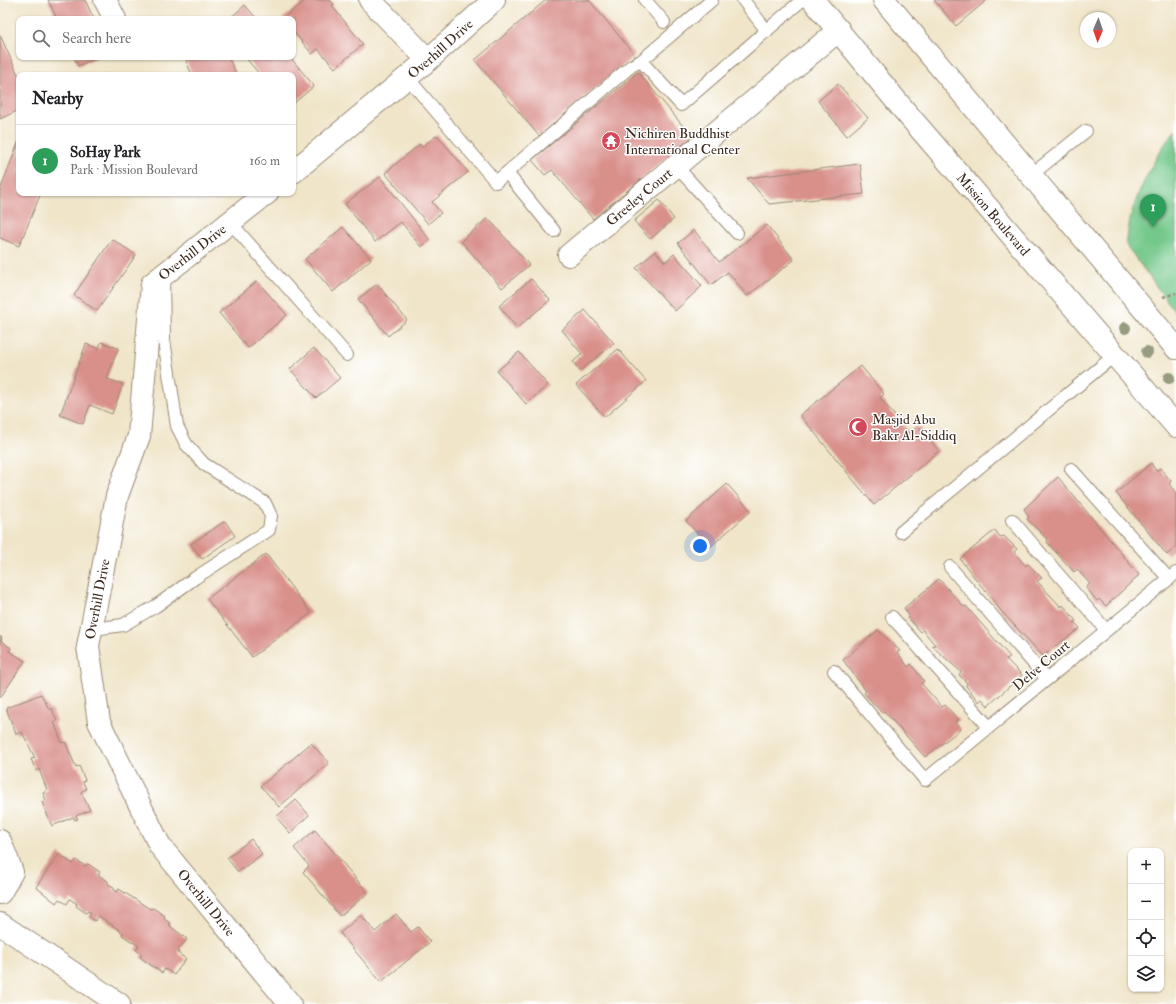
<!DOCTYPE html>
<html lang="en">
<head>
<meta charset="utf-8">
<style>
	body { margin:0; font-family:"IM FELL Double Pica",serif; background:#f2f2f2; color:#202124 }
	.controls { position:absolute; right:12px; bottom:12px; display:grid; overflow:hidden; border-radius:8px; box-shadow:0 1px 3px #0004 }
	.controls button { width:36px; height:36px; display:grid; place-items:center; padding:0; border:0; border-bottom:1px solid #e0e0e0; background:#fff; color:#202124; font:20px sans-serif }
	.compass { position:absolute; left:1080px; top:12px; width:36px; height:36px; border-radius:50%; background:#fff; box-shadow:0 1px 3px #0004; rotate:182deg }
	.you { position:absolute; left:700px; top:546px; width:14px; height:14px; margin:-10px; border:3px solid #fff; border-radius:50%; background:#1a73e8; box-shadow:0 0 0 6px #1a73e833 }
	.badge { display:grid; place-items:center; width:26px; height:26px; border-radius:50%; background:#db2777; color:#fff; font-size:13px; font-weight:700 }
	.pin { position:absolute; translate:-50% -33px; filter:drop-shadow(0 1px 2px #0008) }
	.pin::after { content:''; position:absolute; top:21px; width:14px; height:12px; background:inherit; clip-path:polygon(0 0,100% 0,50% 100%) }
	.list { margin:0; padding:0; list-style:none }
	h2 { display:flex; justify-content:space-between; align-items:center; height:52px; margin:0; padding:0 16px; font-size:17px }
	h2 small { font-size:13px; font-weight:400; color:#757577 }
	.list li { display:grid; grid-template-columns:26px 1fr auto; gap:12px; align-items:center; box-sizing:border-box; height:72px; padding:0 16px; border-top:1px solid #e0e0e0 }
	.list b { display:block; font-size:15px; white-space:nowrap }
	.list p { margin:0; font-size:13px; white-space:nowrap; color:#757577 }
	.list em { font-size:13px; font-style:normal; color:#757577 }
	.icon { flex:none; width:22px; height:22px; fill:none; stroke:currentColor; stroke-width:2; stroke-linecap:round; stroke-linejoin:round }
	.map { position:relative; flex:none; width:1176px; height:1004px; overflow:hidden }
	.search { position:absolute; background:#fff; box-shadow:0 1px 3px #0004; left:16px; top:16px; width:280px; height:44px; display:flex; align-items:center; gap:10px; box-sizing:border-box; padding:0 14px; border-radius:8px; color:#757577; font-size:15px }
	.panel { position:absolute; background:#fff; box-shadow:0 1px 3px #0004; left:16px; top:72px; width:280px; height:124px; border-radius:8px }
	.map>svg:first-child { display:block }
	.green { fill:#74c88b; stroke:#587954 }
	.building { fill:#d9908b }
	.lines { fill:none; stroke-linecap:round; stroke-linejoin:round }
	.lane-casing { stroke:#968874; stroke-width:14 }
	.street-casing { stroke:#968874; stroke-width:24 }
	.primary-casing { stroke:#968874; stroke-width:24 }
	.path { stroke:#968874; stroke-width:2.5; stroke-dasharray:3 3; stroke-linecap:butt }
	.lane { stroke:#fff; stroke-width:12 }
	.street { stroke:#fff; stroke-width:22 }
	.primary { stroke:#fff; stroke-width:22 }
	.tree { fill:#979c80 }
	.labels { text-anchor:middle; stroke-width:3; stroke-linejoin:round; paint-order:stroke }
	.street-label { font-size:14px; fill:#3b2a1e; stroke:#fff }
	.poi-label { font-size:14px; fill:#3b2a1e; stroke:#fff; text-anchor:start }
</style>
</head>
<body>
<div class="map">
<svg width="1176" height="1004" viewBox="0 0 1176 1004">
	<rect width="100%" height="100%" fill="#fff"/>
	<filter id="ink" filterUnits="userSpaceOnUse"><feTurbulence type="fractalNoise" baseFrequency=".025" numOctaves="2"/><feDisplacementMap in="SourceGraphic" scale="8" xChannelSelector="R" yChannelSelector="G"/><feConvolveMatrix kernelMatrix="1 2 1 2 8 2 1 2 1" color-interpolation-filters="sRGB"/></filter>
	<filter id="wash" filterUnits="userSpaceOnUse"><feTurbulence type="fractalNoise" baseFrequency=".012" numOctaves="4" result="noise"/><feDisplacementMap in="SourceGraphic" scale="16" xChannelSelector="R" yChannelSelector="G"/><feGaussianBlur stdDeviation="0.9" result="paint"/><feColorMatrix in="noise" values="0 0 0 0 0 0 0 0 0 0 0 0 0 0 0 0 0 1.4 0 .05"/><feComposite in="paint" operator="in"/></filter>
	<g filter="url(#wash)">
		<rect width="100%" height="100%" fill="#f0e5c9"/>
		<!-- green -->
		<path class="green" d="M 1176,130 L 1176,313 L 1126,245 C 1128,233 1129,220 1133,209 C 1140,187 1160,146 1176,130 Z"/>
		<g id="blocks">
			<!-- building -->
			<g class="building">
				<path d="M 48,0 L 85,0 L 94,19 L 57,19 Z"/>
				<path d="M 306,0 L 330,0 L 334,5 L 332,6 L 363,44 L 335,68 L 318,49 L 312,54 L 293,31 L 293,19 L 282,19 Z"/>
				<path d="M 546,0 L 589,0 L 635,55 L 539,136 L 475,60 Z"/>
				<path d="M 934,0 L 987,0 L 956,26 Z"/>
				<path d="M 245,5 L 257,19 L 229,19 Z"/>
				<path d="M 0,35 L 19,77 L 19,110 L 0,119 Z"/>
				<path d="M 74,57 L 98,57 L 78,66 Z"/>
				<path d="M 194,57 L 228,57 L 237,75 L 192,75 L 186,61 Z"/>
				<path d="M 245,57 L 290,57 L 314,86 L 293,104 L 293,75 L 260,75 Z"/>
				<path d="M 638,72 L 692,137 L 593,219 L 552,170 L 545,175 L 532,160 Z"/>
				<path d="M 838,84 L 868,118 L 847,136 L 818,101 Z"/>
				<path d="M 437,135 L 468,172 L 432,202 L 441,213 L 428,224 L 385,173 L 420,144 L 422,147 Z"/>
				<path d="M 19,141 L 19,193 L 41,193 L 19,246 L 0,238 L 0,190 Z"/>
				<path d="M 860,164 L 864,194 L 769,204 L 747,178 Z"/>
				<path d="M 380,177 L 430,240 L 421,247 L 401,222 L 375,242 L 345,204 Z"/>
				<path d="M 659,200 L 674,219 L 650,239 L 634,221 Z"/>
				<path d="M 488,218 L 529,265 L 502,288 L 461,241 Z"/>
				<path d="M 767,225 L 794,260 L 747,296 L 728,272 L 711,285 L 678,243 L 694,230 L 719,262 Z"/>
				<path d="M 343,227 L 371,259 L 333,292 L 305,259 Z"/>
				<path d="M 112,239 L 136,255 L 97,311 L 74,295 Z"/>
				<path d="M 655,251 L 665,262 L 674,254 L 702,286 L 675,311 L 636,268 Z"/>
				<path d="M 531,279 L 550,300 L 517,328 L 499,306 Z"/>
				<path d="M 257,281 L 287,315 L 248,348 L 219,313 Z"/>
				<path d="M 377,284 L 407,320 L 388,336 L 358,299 Z"/>
				<path d="M 585,310 L 614,343 L 580,371 L 573,362 L 582,354 L 562,330 Z"/>
				<path d="M 101,342 L 118,348 L 107,379 L 123,384 L 112,414 L 90,405 L 83,424 L 60,415 L 86,344 L 99,349 Z"/>
				<path d="M 314,348 L 340,378 L 316,398 L 290,369 Z"/>
				<path d="M 618,349 L 646,381 L 605,417 L 576,385 Z"/>
				<path d="M 519,352 L 548,385 L 526,404 L 497,371 Z"/>
				<path d="M 861,366 L 884,394 L 880,398 L 909,433 L 918,426 L 939,451 L 874,505 L 800,415 Z"/>
				<path d="M 1151,463 L 1156,471 L 1160,468 L 1171,481 L 1169,484 L 1176,493 L 1176,547 L 1167,555 L 1116,493 Z"/>
				<path d="M 1058,477 L 1139,575 L 1106,606 L 1099,599 L 1097,601 L 1086,587 L 1090,584 L 1077,569 L 1074,572 L 1047,542 L 1048,540 L 1027,519 L 1029,517 L 1024,509 Z"/>
				<path d="M 727,484 L 751,511 L 710,547 L 686,521 Z"/>
				<path d="M 225,521 L 235,536 L 202,559 L 191,544 Z"/>
				<path d="M 995,530 L 1000,537 L 1004,536 L 1017,549 L 1014,552 L 1026,566 L 1028,564 L 1042,578 L 1037,581 L 1061,607 L 1063,605 L 1076,621 L 1074,622 L 1080,628 L 1043,656 L 1001,611 L 960,559 Z"/>
				<path d="M 266,554 L 311,613 L 252,657 L 207,599 Z"/>
				<path d="M 939,579 L 964,607 L 966,606 L 1010,657 L 1006,659 L 1022,675 L 988,706 L 982,699 L 979,702 L 966,686 L 967,683 L 959,675 L 961,672 L 932,646 L 935,645 L 923,630 L 921,632 L 907,617 L 909,615 L 904,608 Z"/>
				<path d="M 878,630 L 900,651 L 897,652 L 908,667 L 911,664 L 924,681 L 921,683 L 942,707 L 945,705 L 959,720 L 955,722 L 961,729 L 925,757 L 884,711 L 882,713 L 864,693 L 866,691 L 843,660 Z"/>
				<path d="M 0,636 L 2,638 L 1,641 L 11,648 L 9,651 L 25,661 L 0,698 Z"/>
				<path d="M 41,694 L 49,709 L 52,709 L 57,721 L 54,722 L 62,743 L 65,742 L 76,767 L 79,766 L 85,780 L 83,782 L 86,789 L 81,792 L 90,810 L 76,816 L 78,819 L 75,820 L 73,817 L 52,826 L 42,802 L 46,800 L 43,793 L 47,790 L 39,769 L 36,771 L 31,759 L 35,758 L 22,732 L 16,734 L 6,708 Z"/>
				<path d="M 311,743 L 329,763 L 279,807 L 261,786 Z"/>
				<path d="M 296,800 L 309,815 L 290,833 L 276,817 Z"/>
				<path d="M 315,830 L 368,893 L 340,916 L 303,872 L 309,866 L 294,848 Z"/>
				<path d="M 251,839 L 262,854 L 238,872 L 227,858 Z"/>
				<path d="M 59,854 L 73,864 L 76,860 L 85,866 L 88,864 L 100,872 L 98,875 L 108,881 L 108,884 L 114,887 L 114,890 L 117,892 L 119,889 L 150,909 L 153,908 L 165,916 L 164,919 L 170,923 L 170,926 L 187,939 L 178,950 L 179,954 L 186,959 L 174,975 L 165,969 L 162,973 L 140,957 L 142,954 L 136,950 L 139,946 L 122,935 L 123,933 L 99,916 L 95,921 L 89,917 L 91,913 L 88,911 L 86,913 L 76,906 L 77,904 L 70,899 L 67,904 L 59,899 L 56,903 L 36,887 Z"/>
				<path d="M 396,914 L 411,932 L 418,927 L 430,942 L 381,982 L 340,933 L 361,915 L 375,932 Z"/>
			</g>
		</g>
	</g>
	<g filter="url(#ink)">
		<use href="#blocks" fill-opacity="0" stroke="#968874" stroke-width="1"/>
		<g class="lines">
			<defs>
				<g id="lane">
					<path d="M 645,0 L 664,22"/>
					<path d="M 712,0 L 641,61 L 681,105 L 802,0"/>
					<path d="M 743,0 L 767,31"/>
					<path d="M 407,77 L 496,182 L 631,66 L 641,61"/>
					<path d="M 676,166 L 737,233"/>
					<path d="M 507,173 L 554,231"/>
					<path d="M 1031,175 L 1086,131"/>
					<path d="M 230,222 L 347,355"/>
					<path d="M 1071,469 L 1169,579"/>
					<path d="M 1012,520 L 1106,630"/>
					<path d="M 901,532 L 1115,355"/>
					<path d="M 950,567 L 1047,679"/>
					<path d="M 892,617 L 989,727"/>
					<path d="M 93,624 L 101,628 L 123,625 L 156,606 L 195,578 L 269,530 L 271,516 L 265,503 L 204,464 L 186,444 L 177,426 L 164,340 L 163,275"/>
					<path d="M 834,671 L 925,780 L 1176,573"/>
				</g>
				<g id="street">
					<path d="M 105,0 L 115,19"/>
					<path d="M 370,0 L 428,60"/>
					<path id="s1" d="M 293,172 L 428,60 L 494,0"/>
					<path id="s2" d="M 267,193 L 152,284 L 139,436 L 117,496 L 88,646 L 99,722 L 160,846 L 290,1004"/>
					<path id="s3" d="M 569,255 L 839,30"/>
					<path d="M 0,841 L 12,872 L 0,893"/>
					<path d="M 0,924 L 119,1004"/>
				</g>
				<g id="primary">
					<path id="s4" d="M 813,0 L 903,109 L 1176,426"/>
					<path d="M 884,0 L 1176,348"/>
				</g>
			</defs>
			<!-- lane casing -->
			<use href="#lane" class="lane-casing"/>
			<!-- street casing -->
			<use href="#street" class="street-casing"/>
			<!-- primary casing -->
			<use href="#primary" class="primary-casing"/>
			<!-- path -->
			<path class="path" d="M 1163,297 L 1176,293"/>
			<!-- lane -->
			<use href="#lane" class="lane"/>
			<!-- street -->
			<use href="#street" class="street"/>
			<!-- primary -->
			<use href="#primary" class="primary"/>
		</g>
		<!-- trees -->
		<g class="tree">
			<circle cx="1125" cy="328" r="6"/>
			<circle cx="1147" cy="352" r="6"/>
			<circle cx="1169" cy="378" r="6"/>
		</g>
	</g>
	<!-- icons -->
	<defs>
		<symbol id="temple-disc" viewBox="-11 -11 22 22"><circle r="9.5" fill="#d1495b" stroke="#fff"/><path d="M0-6L5-2H3V0L6.5 2.5H4V6H1.5V3h-3V6H-4V2.5H-6.5L-3 0V-2H-5Z" fill="#fff"/></symbol>
		<symbol id="mosque-disc" viewBox="-11 -11 22 22"><circle r="9.5" fill="#d1495b" stroke="#fff"/><path d="M3.5-4.9A6 6 0 1 0 3.5 4.9A5 5 0 1 1 3.5-4.9Z" fill="#fff"/></symbol>
	</defs>
	<g fill-rule="evenodd">
		<use href="#temple-disc" x="600" y="130" width="22" height="22"/>
		<use href="#mosque-disc" x="847" y="416" width="22" height="22"/>
	</g>
	<g class="labels">
		<!-- street labels -->
		<g class="street-label">
			<text dy="5" stroke="none"><textPath href="#s1" startOffset="192">Overhill Drive</textPath></text>
			<text dy="5" stroke="none"><textPath href="#s3" startOffset="91">Greeley Court</textPath></text>
			<text dy="5" stroke="none"><textPath href="#s4" startOffset="280">Mission Boulevard</textPath></text>
			<text transform="translate(192 252) rotate(-38)" y="5">Overhill Drive</text>
			<text transform="translate(97 599) rotate(-79)" y="5">Overhill Drive</text>
			<text transform="translate(1041 665) rotate(-40)" y="5">Delve Court</text>
			<text dy="5" stroke="none"><textPath href="#s2" startOffset="804">Overhill Drive</textPath></text>
		</g>
		<!-- poi labels -->
		<g class="poi-label">
			<text x="625" y="138">Nichiren Buddhist<tspan x="625" dy="16">International Center</tspan></text>
			<text x="872" y="424">Masjid Abu<tspan x="872" dy="16">Bakr Al-Siddiq</tspan></text>
		</g>
	</g>
</svg>
<div class="controls">
<button>+</button>
<button>−</button>
<button><svg class="icon" aria-label="locate" viewBox="0 0 24 24"><circle cx="12" cy="12" r="6"/><path d="M12 2v4M12 18v4M2 12h4M18 12h4"/></svg></button>
<button><svg class="icon" aria-label="layers" viewBox="0 0 24 24"><path d="M12 4l9 5-9 5-9-5zM3 14l9 5 9-5"/></svg></button>
</div>
<svg class="compass" viewBox="-18 -18 36 36"><path d="M0-13l5 13h-10z" fill="#e53935"/><path d="M0 13l5-13h-10z" fill="#757577"/></svg>
<div class="you"></div>
<div class="pin badge" style="left:1153px;top:227px;background:#2e9e5b">1</div>
<div class="search"><svg class="icon" aria-label="search" viewBox="0 0 24 24"><circle cx="10" cy="10" r="6"/><path d="M15 15l6 6"/></svg>Search here</div>
<section class="panel">
<h2>Nearby<small></small></h2>
<ul class="list">
<li><span class="badge" style="background:#2e9e5b">1</span><div><b>SoHay Park</b><p>Park · Mission Boulevard</p></div><em>160 m</em></li>
</ul>
</section>
</div>
</body>
</html>
